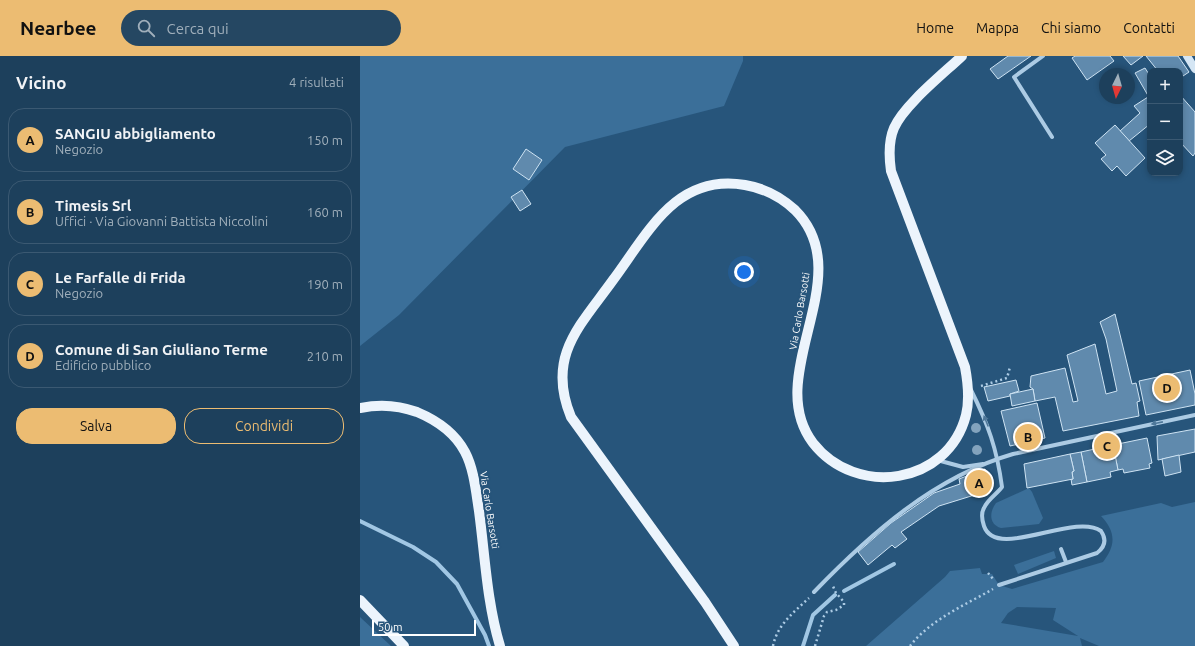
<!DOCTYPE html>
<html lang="it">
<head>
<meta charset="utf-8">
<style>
	body { margin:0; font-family:Ubuntu,sans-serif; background:#254762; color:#f1f3f6 }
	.controls { position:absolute; right:12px; top:12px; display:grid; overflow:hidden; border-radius:8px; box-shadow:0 2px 6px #0003 }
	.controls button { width:36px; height:36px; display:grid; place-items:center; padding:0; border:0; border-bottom:1px solid #3b5972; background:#1d405c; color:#f1f3f6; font:20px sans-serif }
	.compass { position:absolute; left:739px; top:12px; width:36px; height:36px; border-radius:50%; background:#1d405c; box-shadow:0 2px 6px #0003; rotate:185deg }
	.scale { position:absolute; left:12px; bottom:10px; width:104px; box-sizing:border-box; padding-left:4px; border:2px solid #fff; border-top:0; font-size:11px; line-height:14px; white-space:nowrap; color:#fff; -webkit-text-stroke:3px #27557b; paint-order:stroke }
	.you { position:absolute; left:384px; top:216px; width:14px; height:14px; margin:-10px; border:3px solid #fff; border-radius:50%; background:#1a73e8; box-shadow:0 0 0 6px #1a73e833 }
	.badge { display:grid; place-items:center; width:26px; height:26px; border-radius:50%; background:#ecbc72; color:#111; font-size:13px; font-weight:700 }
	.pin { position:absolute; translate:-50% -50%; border:2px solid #fff; box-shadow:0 1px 4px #0006 }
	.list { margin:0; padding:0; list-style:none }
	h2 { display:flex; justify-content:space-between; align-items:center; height:52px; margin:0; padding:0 16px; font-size:17px }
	h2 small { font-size:13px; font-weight:400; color:#a0afbb }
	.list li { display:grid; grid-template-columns:26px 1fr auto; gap:12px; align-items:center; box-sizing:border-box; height:64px; margin:0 8px 8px; padding:0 8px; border:1px solid #3b5972; border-radius:16px }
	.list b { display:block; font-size:15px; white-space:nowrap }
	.list p { margin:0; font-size:13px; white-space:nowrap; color:#a0afbb }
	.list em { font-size:13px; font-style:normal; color:#a0afbb }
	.actions { display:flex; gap:8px; padding:12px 16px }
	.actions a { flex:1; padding:9px 0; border:1px solid #ecbc72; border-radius:16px; text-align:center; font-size:14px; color:#ecbc72 }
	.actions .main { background:#ecbc72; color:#111 }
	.icon { flex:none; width:22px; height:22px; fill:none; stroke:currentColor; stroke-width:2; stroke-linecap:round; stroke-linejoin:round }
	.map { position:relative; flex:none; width:835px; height:590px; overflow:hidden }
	header { display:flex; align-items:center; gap:24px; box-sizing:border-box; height:56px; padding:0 20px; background:#ecbc72; color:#111 }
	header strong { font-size:19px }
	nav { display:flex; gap:22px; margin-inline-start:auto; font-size:14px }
	.search { width:280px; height:36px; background:#254762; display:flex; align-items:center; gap:10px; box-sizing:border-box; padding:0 14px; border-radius:22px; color:#a0afbb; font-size:15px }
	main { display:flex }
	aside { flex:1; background:#1d405c }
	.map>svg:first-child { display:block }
	.green { fill:#3b6f99; fill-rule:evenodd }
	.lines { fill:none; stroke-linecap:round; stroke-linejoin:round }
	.stream { stroke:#a1c7e4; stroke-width:4 }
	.building { fill:#608aad; stroke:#cee3f3 }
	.path { stroke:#accbe4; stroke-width:2.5; stroke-dasharray:2 3; stroke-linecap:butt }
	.street { stroke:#accbe4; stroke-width:4 }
	.secondary { stroke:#d5e6f4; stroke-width:8 }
	.primary { stroke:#ecf4fc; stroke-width:10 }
	.tree { fill:#83a3bd }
	.oneway { fill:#4f789a }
	.labels { text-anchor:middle; stroke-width:4; stroke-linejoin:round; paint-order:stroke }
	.street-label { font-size:10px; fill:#fff; stroke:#27557b }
</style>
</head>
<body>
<header>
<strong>Nearbee</strong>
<div class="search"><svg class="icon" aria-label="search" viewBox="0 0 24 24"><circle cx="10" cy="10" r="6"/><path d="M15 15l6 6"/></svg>Cerca qui</div>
<nav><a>Home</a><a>Mappa</a><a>Chi siamo</a><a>Contatti</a></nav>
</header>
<main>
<aside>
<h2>Vicino<small>4 risultati</small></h2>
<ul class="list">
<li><span class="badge">A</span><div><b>SANGIU abbigliamento</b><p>Negozio</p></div><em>150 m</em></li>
<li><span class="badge">B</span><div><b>Timesis Srl</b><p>Uffici · Via Giovanni Battista Niccolini</p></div><em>160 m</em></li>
<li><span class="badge">C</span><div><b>Le Farfalle di Frida</b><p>Negozio</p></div><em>190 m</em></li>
<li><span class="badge">D</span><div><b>Comune di San Giuliano Terme</b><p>Edificio pubblico</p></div><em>210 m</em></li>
</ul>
<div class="actions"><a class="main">Salva</a><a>Condividi</a></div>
</aside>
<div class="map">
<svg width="835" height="590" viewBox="0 0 835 590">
	<rect width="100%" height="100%" fill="#27557b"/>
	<!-- green -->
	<g class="green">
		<path d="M 0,0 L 383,0 L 383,5 L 364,50 L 205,91 L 39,259 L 0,290 Z"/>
		<path d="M 669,432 L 672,436 L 683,462 L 679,468 L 641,472 C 629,469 629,456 636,447 Z"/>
		<path d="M 835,446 L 835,590 L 739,590 L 720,582 L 722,590 L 506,590 L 585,521 L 590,515 L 620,512 L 622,518 L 632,518 L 639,529 L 652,533 L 743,506 C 756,489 756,476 741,460 L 801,447 L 812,451 ZM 657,551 L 696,552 L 693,564 L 718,580 L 641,567 L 648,557 Z"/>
		<path d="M 694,495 L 696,502 L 658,518 L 654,509 Z"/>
		<path d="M 0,561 L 31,590 L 0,590 Z"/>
	</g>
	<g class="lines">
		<!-- stream -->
		<g class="stream">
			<path d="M 0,465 L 53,491 L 76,506 L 97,528 L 125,579 L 129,590"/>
			<path d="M 484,535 L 534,508"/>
			<path d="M 443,590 L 453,559 L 475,539"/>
		</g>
	</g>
	<!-- building -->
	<g class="building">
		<path d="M 648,0 L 671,0 L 638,23 L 630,13 Z"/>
		<path d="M 715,0 L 750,0 L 754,5 L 727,24 L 712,2 Z"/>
		<path d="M 763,0 L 783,0 L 771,9 Z"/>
		<path d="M 786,0 L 818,0 L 829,16 L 820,22 L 820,15 L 798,15 Z"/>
		<path d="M 785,12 L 790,20 L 790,43 L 775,17 Z"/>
		<path d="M 820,39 L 835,56 L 835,97 L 833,100 L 820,86 Z"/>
		<path d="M 788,41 L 790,43 L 790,68 L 769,85 L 760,75 L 780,57 L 774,50 Z"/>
		<path d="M 755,69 L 785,102 L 766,120 L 757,110 L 752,115 L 741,103 L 746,99 L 735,87 Z"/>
		<path d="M 166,93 L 182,104 L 169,124 L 153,113 Z"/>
		<path d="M 162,134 L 171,148 L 160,155 L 151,141 Z"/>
		<path d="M 755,258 L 772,328 L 776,327 L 780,345 L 777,346 L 779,360 L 703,375 L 695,341 L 675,345 L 673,333 L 670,331 L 671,320 L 705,312 L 713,346 L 718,345 L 707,299 L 735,288 L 746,338 L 757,335 L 746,283 L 740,266 Z"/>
		<path d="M 830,314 L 835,338 L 835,349 L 786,359 L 779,325 Z"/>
		<path d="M 656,324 L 659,335 L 650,338 L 650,340 L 628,345 L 624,331 Z"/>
		<path d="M 673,333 L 675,345 L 652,350 L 650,338 Z"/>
		<path d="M 677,347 L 685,382 L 650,390 L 641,355 Z"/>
		<path d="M 835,373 L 835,396 L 798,404 L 797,380 Z"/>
		<path d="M 787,382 L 792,407 L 789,408 L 790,412 L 764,417 L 763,413 L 758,414 L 753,389 Z"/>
		<path d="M 753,389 L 758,414 L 750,416 L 751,421 L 727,426 L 721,396 Z"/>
		<path d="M 721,396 L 727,426 L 712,429 L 711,423 L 713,423 L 712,416 L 714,415 L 710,398 Z"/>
		<path d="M 710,398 L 714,415 L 712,416 L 713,423 L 667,432 L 664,408 Z"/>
		<path d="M 819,399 L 821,416 L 805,420 L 802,403 Z"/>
		<path d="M 625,413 L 630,430 L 621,437 L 579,450 L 541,476 L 547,483 L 535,492 L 532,489 L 508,509 L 498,496 L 531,467 L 574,437 L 600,428 L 599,423 Z"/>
	</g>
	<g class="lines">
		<!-- path -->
		<g class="path">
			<path d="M 621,330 L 647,322 L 650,311"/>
			<path d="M 628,517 L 634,524"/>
			<path d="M 413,590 C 417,569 434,556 449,542"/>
			<path d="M 455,590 L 464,560 L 467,556 L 476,554 L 484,549 L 484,546 L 476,537 L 472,528"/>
			<path d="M 550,590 C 570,564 605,549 633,533"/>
		</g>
		<!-- street -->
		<g class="street">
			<path d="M 683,0 L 654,21 L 692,81"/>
			<path d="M 611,334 C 628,368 637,393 642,431 C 636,439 628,443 624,452 C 621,457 622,464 624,470 C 636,505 714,456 741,475 C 747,484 745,491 737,497 L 639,529"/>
			<path d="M 577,404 L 603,411 L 623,408"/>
			<path d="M 701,493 L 706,506"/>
			<path d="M 454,536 C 510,478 574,421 653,398 L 835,359"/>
		</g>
		<!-- secondary -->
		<path class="secondary" d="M 827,0 L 835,13"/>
		<!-- primary -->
		<g class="primary">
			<path d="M 0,352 C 19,348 38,349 57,356 C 76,364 95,377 105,396 C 114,413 116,436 119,455 C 125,500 127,547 140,590"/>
			<path d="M 0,544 L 44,590"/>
			<path d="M 374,590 L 345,546 L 211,361 C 186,300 220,270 253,224 C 288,177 316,117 385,129 C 403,132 421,141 435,154 C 501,220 401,319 453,387 C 496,442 588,429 606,359 C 610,343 608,327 605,311 L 531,115 C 529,101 528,86 534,72 C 544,49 583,18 602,0"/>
		</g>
	</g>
	<!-- trees -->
	<g class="tree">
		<circle cx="616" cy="372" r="5"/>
		<circle cx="617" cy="394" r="5"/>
	</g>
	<!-- one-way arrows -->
	<defs><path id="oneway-solid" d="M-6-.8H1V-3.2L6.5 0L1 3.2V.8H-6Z"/></defs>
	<g class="oneway">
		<use href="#oneway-solid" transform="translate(626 365) rotate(-112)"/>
		<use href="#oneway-solid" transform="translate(797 367) rotate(169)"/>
	</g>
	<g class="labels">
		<!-- street labels -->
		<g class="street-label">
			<text transform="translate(439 255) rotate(-80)" y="4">Via Carlo Barsotti</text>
			<text transform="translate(130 454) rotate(81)" y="4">Via Carlo Barsotti</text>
		</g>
	</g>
</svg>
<div class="controls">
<button>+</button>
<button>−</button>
<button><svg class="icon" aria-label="layers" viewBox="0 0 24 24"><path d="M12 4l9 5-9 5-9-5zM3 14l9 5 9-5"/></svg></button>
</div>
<svg class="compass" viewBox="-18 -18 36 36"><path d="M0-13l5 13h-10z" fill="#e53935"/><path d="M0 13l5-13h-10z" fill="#a0afbb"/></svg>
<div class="scale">50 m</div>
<div class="you"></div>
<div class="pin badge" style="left:619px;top:427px">A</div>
<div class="pin badge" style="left:668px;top:381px">B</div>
<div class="pin badge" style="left:747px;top:390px">C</div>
<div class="pin badge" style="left:807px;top:332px">D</div>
</div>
</main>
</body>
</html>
